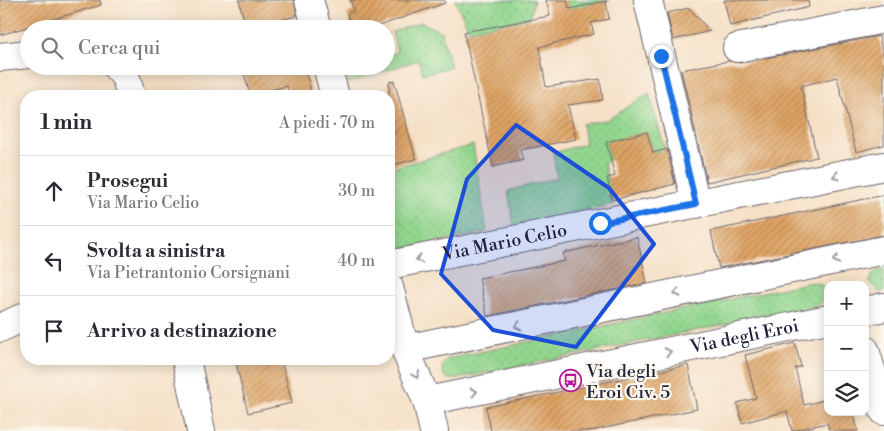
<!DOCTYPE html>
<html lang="it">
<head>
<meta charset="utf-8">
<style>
	body { margin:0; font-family:"Libre Bodoni",serif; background:#f2f2f3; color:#2b2b33 }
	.controls { position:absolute; right:15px; bottom:15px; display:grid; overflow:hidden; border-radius:10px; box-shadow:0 2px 12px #0003 }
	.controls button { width:45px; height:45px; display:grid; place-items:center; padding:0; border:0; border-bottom:1px solid #e1e1e2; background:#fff; color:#2b2b33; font:25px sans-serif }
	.stop { position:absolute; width:15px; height:15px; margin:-11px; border:4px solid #1a73e8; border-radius:50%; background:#fff }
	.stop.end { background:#1a73e8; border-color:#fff; box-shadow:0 1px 5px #0008 }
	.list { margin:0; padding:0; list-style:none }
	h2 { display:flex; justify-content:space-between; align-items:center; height:65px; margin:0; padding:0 20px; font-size:21px }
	h2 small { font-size:16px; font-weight:400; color:#7c7c81 }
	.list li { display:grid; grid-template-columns:32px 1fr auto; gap:15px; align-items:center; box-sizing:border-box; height:70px; padding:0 20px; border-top:1px solid #e1e1e2 }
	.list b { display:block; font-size:19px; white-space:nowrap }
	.list p { margin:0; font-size:16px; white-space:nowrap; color:#7c7c81 }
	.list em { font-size:16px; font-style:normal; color:#7c7c81 }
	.icon { flex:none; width:28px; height:28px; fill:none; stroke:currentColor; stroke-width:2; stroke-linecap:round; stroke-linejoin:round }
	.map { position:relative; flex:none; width:884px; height:431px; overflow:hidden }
	.search { position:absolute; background:#fff; box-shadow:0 2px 12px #0003; left:20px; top:20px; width:375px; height:55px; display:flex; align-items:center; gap:12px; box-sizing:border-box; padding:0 18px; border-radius:28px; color:#7c7c81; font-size:19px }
	.panel { position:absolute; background:#fff; box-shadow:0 2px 12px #0003; left:20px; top:90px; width:375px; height:275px; border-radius:20px }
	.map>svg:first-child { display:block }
	.grass { fill:url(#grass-dots); stroke:#5a7c64 }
	.building { fill:url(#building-hatch) }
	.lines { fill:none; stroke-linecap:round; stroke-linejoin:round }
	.minor-casing { stroke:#6c646b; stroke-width:30 }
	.minor { stroke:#fff; stroke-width:28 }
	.oneway { stroke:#9c9ca7 }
	.route { stroke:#1a73e8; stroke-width:6 }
	.marked { fill:#1d4ed8; fill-opacity:0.2; stroke:#1d4ed8; stroke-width:4; stroke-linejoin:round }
	.labels { text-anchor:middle; stroke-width:4.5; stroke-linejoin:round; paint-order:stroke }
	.street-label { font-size:18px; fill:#22223b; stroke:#fbf7ec }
	.poi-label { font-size:18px; fill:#22223b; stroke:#fbf7ec; text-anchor:start }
</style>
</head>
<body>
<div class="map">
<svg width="884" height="431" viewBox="0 0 884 431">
	<defs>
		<pattern id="grass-dots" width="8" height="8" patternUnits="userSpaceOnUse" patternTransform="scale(1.25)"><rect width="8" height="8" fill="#92d68e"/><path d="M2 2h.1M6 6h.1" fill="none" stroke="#7eb77b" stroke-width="1.8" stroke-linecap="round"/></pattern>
		<pattern id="building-hatch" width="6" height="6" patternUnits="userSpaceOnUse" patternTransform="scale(1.25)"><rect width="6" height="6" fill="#dfa465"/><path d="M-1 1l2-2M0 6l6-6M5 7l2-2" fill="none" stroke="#b48554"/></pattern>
	</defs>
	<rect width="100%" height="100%" fill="#fbf7ec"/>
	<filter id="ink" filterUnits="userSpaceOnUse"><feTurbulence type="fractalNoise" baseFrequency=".02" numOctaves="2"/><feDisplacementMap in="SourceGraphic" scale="10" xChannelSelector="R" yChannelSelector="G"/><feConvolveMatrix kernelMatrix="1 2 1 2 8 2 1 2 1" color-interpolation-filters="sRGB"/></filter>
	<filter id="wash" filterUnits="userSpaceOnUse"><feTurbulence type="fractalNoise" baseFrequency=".0096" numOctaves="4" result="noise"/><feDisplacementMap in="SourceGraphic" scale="20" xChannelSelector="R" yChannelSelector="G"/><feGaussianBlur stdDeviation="1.12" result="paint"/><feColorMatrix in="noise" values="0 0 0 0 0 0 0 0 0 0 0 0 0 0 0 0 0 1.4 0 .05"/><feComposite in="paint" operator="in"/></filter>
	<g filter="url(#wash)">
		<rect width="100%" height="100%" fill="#f5dfc5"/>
		<!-- grass -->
		<g class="grass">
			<path d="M 455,0 L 534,0 L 530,18 L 469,30 Z"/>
			<path d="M 567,0 L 610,0 L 569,9 Z"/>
			<path d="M 422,22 L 441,32 L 451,67 L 423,74 L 418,60 L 348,83 L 345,68 L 386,66 L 386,56 L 397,52 L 392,32 Z"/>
			<path d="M 649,93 L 665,150 L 653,153 L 647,132 L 606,142 L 610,159 L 604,164 L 613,204 L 514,226 L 508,191 L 557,178 L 553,153 L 585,144 L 582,124 L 607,120 Z"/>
			<path d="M 473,145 L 487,232 L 396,250 L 389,223 L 389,169 Z"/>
			<path d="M 884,269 L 884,291 L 879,292 L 869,282 C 872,273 875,271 884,269 Z"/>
			<path d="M 811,282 L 820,284 L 825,288 L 824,300 L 817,306 L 455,379 L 449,379 L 444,376 L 442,367 L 447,359 Z"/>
		</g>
		<g id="blocks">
			<!-- building -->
			<g class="building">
				<path d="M 0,0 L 100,0 L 101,5 L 0,35 Z"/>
				<path d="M 239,0 L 294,0 L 297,16 L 246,28 Z"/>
				<path d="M 350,0 L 444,0 L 445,3 L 370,29 L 352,29 L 347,14 L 354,11 Z"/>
				<path d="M 546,0 L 567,0 L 569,9 L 606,1 L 609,19 L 591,23 L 594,34 L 539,47 L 546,87 L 600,79 L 603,100 L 568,105 L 576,139 L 520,150 L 523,160 L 493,167 L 464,32 L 550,16 Z"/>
				<path d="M 724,0 L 808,0 L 809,7 L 730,26 Z"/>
				<path d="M 689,8 L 710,31 L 673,40 L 667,13 Z"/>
				<path d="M 879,36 L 884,60 L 884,145 L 856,152 L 837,77 L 801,86 L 817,157 L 707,182 L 681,70 L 729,61 L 740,63 Z"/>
				<path d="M 242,66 L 304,66 L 312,96 L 289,96 L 287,86 L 250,95 Z"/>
				<path d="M 394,81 L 416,159 L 389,166 L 389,82 Z"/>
				<path d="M 647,132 L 653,153 L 667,149 L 675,184 L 612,200 L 607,178 L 615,176 L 606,142 Z"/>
				<path d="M 884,195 L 884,235 L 719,268 L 711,231 Z"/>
				<path d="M 637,237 L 647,283 L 487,316 L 479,278 L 565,261 L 563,253 Z"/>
				<path d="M 795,343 L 801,367 L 795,368 L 804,405 L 828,399 L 828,412 L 853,412 L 858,431 L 830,431 L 827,423 L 792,431 L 787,411 L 742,423 L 737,403 L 756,398 L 745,355 Z"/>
				<path d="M 235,359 L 281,359 L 292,403 L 248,413 Z"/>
				<path d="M 688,365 L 697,409 L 590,431 L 491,431 L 486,407 Z"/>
			</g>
		</g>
	</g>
	<g filter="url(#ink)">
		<use href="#blocks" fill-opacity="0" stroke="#6c646b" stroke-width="1"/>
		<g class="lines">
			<defs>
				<g id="minor">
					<path d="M 309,0 L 317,29"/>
					<path d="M 648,0 L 696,204"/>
					<path d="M 737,48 L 884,19"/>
					<path d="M 0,57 L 29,54"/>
					<path d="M 116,66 L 126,78 L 131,96"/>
					<path d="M 327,66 L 335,96"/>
					<path id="s1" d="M 389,265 L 884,166"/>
					<path d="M 389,287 L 405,349 L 427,401 L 434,431"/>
					<path d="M 865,311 L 884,307"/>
					<path d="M 0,328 L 26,316"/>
					<path d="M 405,349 L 884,250"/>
					<path d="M 865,350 L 884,411"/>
					<path d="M 186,359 L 201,431"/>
					<path id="s2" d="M 427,401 L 828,319"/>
				</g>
			</defs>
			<!-- minor casing -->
			<use href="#minor" class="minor-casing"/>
			<!-- minor -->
			<use href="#minor" class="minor"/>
		</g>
		<!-- one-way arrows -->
		<defs><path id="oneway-chevron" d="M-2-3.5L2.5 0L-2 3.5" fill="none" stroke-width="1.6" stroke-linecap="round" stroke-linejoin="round" transform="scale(1.25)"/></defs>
		<g class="oneway">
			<use href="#oneway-chevron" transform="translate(836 176) rotate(169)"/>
			<use href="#oneway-chevron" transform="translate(419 259) rotate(169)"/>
			<use href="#oneway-chevron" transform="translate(836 260) rotate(168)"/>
			<use href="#oneway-chevron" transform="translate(677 293) rotate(168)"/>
			<use href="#oneway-chevron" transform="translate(518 326) rotate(168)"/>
			<use href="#oneway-chevron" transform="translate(668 352) rotate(-12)"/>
			<use href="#oneway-chevron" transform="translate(416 375) rotate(68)"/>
			<use href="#oneway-chevron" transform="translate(474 392) rotate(-12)"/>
		</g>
	</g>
	<g class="lines" filter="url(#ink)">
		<!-- route -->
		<path class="route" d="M 600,223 L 696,204 L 661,56"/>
	</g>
	<!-- marked area -->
	<path class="marked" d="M 516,125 L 609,188 L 654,244 L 576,347 L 493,330 L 441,274 L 467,179 Z"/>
	<!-- icons -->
	<defs>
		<symbol id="bus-ring" viewBox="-11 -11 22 22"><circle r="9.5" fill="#fbf7ec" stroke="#b5179e" stroke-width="1.5"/><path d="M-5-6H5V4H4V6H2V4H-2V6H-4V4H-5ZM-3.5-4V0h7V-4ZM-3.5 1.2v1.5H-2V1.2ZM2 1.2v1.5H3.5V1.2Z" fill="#b5179e"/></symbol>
	</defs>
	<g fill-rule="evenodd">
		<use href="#bus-ring" x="558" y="368" width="25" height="25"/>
	</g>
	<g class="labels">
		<!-- street labels -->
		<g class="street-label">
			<text dy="6" stroke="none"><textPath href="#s1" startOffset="118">Via Mario Celio</textPath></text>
			<text dy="6" stroke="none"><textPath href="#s2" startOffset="324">Via degli Eroi</textPath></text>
		</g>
		<!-- poi labels -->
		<g class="poi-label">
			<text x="586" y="377">Via degli<tspan x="586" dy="21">Eroi Civ. 5</tspan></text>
		</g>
	</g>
</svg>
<div class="controls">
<button>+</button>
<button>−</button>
<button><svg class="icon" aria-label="layers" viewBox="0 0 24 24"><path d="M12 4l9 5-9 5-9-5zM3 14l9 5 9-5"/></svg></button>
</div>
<div class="stop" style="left:600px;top:223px"></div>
<div class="stop end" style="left:661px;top:56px"></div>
<div class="search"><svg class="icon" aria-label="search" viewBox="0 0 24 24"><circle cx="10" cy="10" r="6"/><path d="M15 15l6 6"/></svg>Cerca qui</div>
<section class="panel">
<h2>1 min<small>A piedi · 70 m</small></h2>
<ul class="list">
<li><svg class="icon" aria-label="ahead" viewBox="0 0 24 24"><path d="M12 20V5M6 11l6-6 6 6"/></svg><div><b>Prosegui</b><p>Via Mario Celio</p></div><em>30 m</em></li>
<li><svg class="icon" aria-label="left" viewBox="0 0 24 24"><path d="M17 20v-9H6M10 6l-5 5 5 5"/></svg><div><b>Svolta a sinistra</b><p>Via Pietrantonio Corsignani</p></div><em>40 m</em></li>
<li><svg class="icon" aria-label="arrive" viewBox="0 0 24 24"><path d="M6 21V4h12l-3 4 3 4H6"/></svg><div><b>Arrivo a destinazione</b></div></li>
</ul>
</section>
</div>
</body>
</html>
